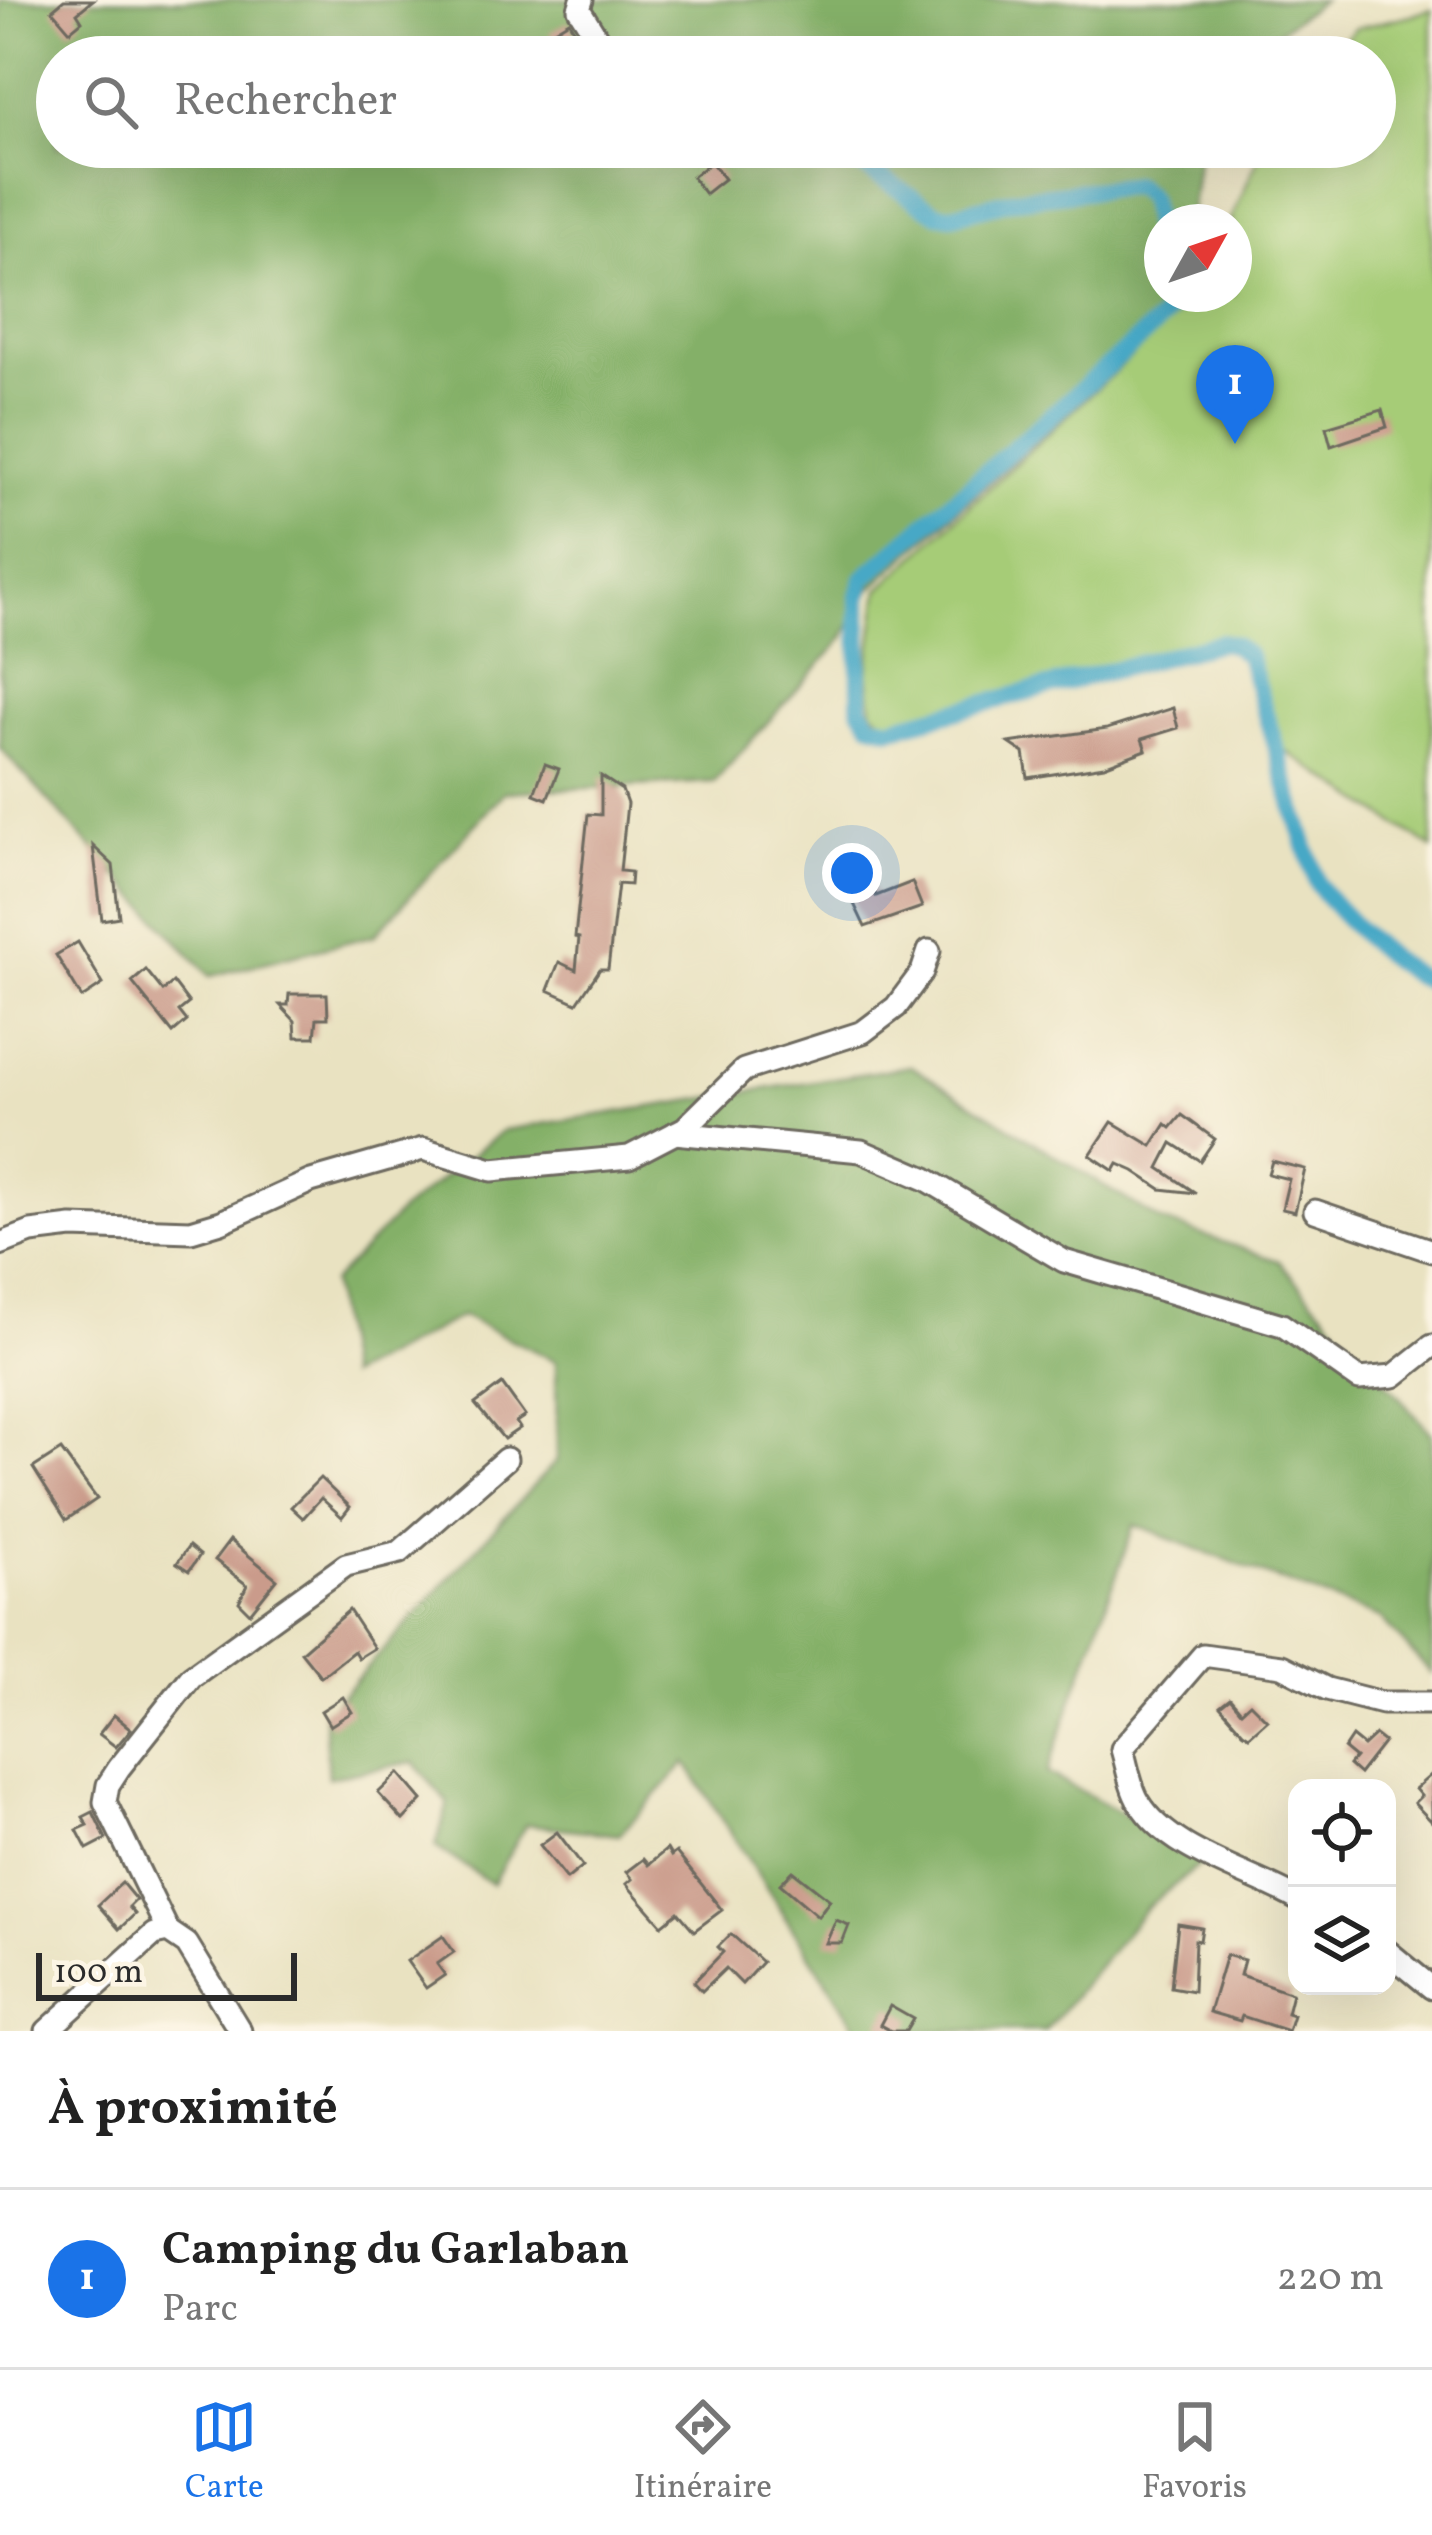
<!DOCTYPE html>
<html lang="fr">
<head>
<meta charset="utf-8">
<style>
	body { margin:0; font-family:Vollkorn,serif; background:#f2f2f2; color:#222 }
	.controls { position:absolute; right:36px; bottom:36px; display:grid; overflow:hidden; border-radius:24px; box-shadow:0 12px 48px #0002 }
	.controls button { width:108px; height:108px; display:grid; place-items:center; padding:0; border:0; border-bottom:3px solid #e0e0e0; background:#fff; color:#222; font:60px sans-serif }
	.compass { position:absolute; left:1144px; top:204px; width:108px; height:108px; border-radius:50%; background:#fff; box-shadow:0 12px 48px #0002; rotate:50deg }
	.scale { position:absolute; left:36px; bottom:30px; width:261px; box-sizing:border-box; padding-left:12px; border:6px solid #2b2b2b; border-top:0; font-size:33px; line-height:42px; white-space:nowrap; color:#2b2b2b; -webkit-text-stroke:9px #fcf5e5; paint-order:stroke }
	.you { position:absolute; left:852px; top:873px; width:42px; height:42px; margin:-30px; border:9px solid #fff; border-radius:50%; background:#1a73e8; box-shadow:0 0 0 18px #1a73e833 }
	.badge { display:grid; place-items:center; width:78px; height:78px; border-radius:50%; background:#1a73e8; color:#fff; font-size:39px; font-weight:700 }
	.pin { position:absolute; translate:-50% -99px; filter:drop-shadow(0 3px 6px #0008) }
	.pin::after { content:''; position:absolute; top:63px; width:42px; height:36px; background:inherit; clip-path:polygon(0 0,100% 0,50% 100%) }
	.list { margin:0; padding:0; list-style:none }
	h2 { display:flex; justify-content:space-between; align-items:center; height:156px; margin:0; padding:0 48px; font-size:51px }
	h2 small { font-size:39px; font-weight:400; color:#767676 }
	.list li { display:grid; grid-template-columns:78px 1fr auto; gap:36px; align-items:center; box-sizing:border-box; height:180px; padding:0 48px; border-top:3px solid #e0e0e0 }
	.list b { display:block; font-size:45px; white-space:nowrap }
	.list p { margin:0; font-size:39px; white-space:nowrap; color:#767676 }
	.list em { font-size:39px; font-style:normal; color:#767676 }
	.icon { flex:none; width:66px; height:66px; fill:none; stroke:currentColor; stroke-width:2; stroke-linecap:round; stroke-linejoin:round }
	.map { position:relative; flex:none; width:1432px; height:2031px; overflow:hidden }
	.search { position:absolute; background:#fff; box-shadow:0 12px 48px #0002; left:36px; right:36px; top:36px; height:132px; display:flex; align-items:center; gap:30px; box-sizing:border-box; padding:0 42px; border-radius:66px; color:#767676; font-size:45px }
	.sheet { height:336px; background:#fff }
	nav { display:flex; justify-content:space-around; align-items:center; box-sizing:border-box; height:168px; border-top:3px solid #e0e0e0; background:#fff; font-size:33px; color:#767676 }
	nav a { display:grid; justify-items:center; gap:6px }
	nav .on { color:#1a73e8 }
	.map>svg:first-child { display:block }
	.green { fill:#a6cc77; stroke:#687c51; stroke-width:3 }
	.forest { fill:#84b068; stroke:#586e4a; stroke-width:3 }
	.lines { fill:none; stroke-linecap:round; stroke-linejoin:round }
	.canal { stroke:#47a8c6; stroke-width:18 }
	.building { fill:#ca9b8b }
	.street-casing { stroke:#6e6b60; stroke-width:27 }
	.street { stroke:#fff; stroke-width:21 }
</style>
</head>
<body>
<div class="map">
<svg width="1432" height="2031" viewBox="0 0 1432 2031">
	<rect width="100%" height="100%" fill="#fcf5e5"/>
	<filter id="ink" filterUnits="userSpaceOnUse"><feTurbulence type="fractalNoise" baseFrequency=".00833" numOctaves="2"/><feDisplacementMap in="SourceGraphic" scale="24" xChannelSelector="R" yChannelSelector="G"/><feConvolveMatrix kernelMatrix="1 2 1 2 8 2 1 2 1" color-interpolation-filters="sRGB"/></filter>
	<filter id="wash" filterUnits="userSpaceOnUse"><feTurbulence type="fractalNoise" baseFrequency=".004" numOctaves="4" result="noise"/><feDisplacementMap in="SourceGraphic" scale="48" xChannelSelector="R" yChannelSelector="G"/><feGaussianBlur stdDeviation="2.7" result="paint"/><feColorMatrix in="noise" values="0 0 0 0 0 0 0 0 0 0 0 0 0 0 0 0 0 1.4 0 .05"/><feComposite in="paint" operator="in"/></filter>
	<g filter="url(#wash)">
		<rect width="100%" height="100%" fill="#e9e2c1"/>
		<!-- green -->
		<path class="green" d="M 1432,10 L 1432,848 L 1284,750 L 1252,655 L 1226,635 L 887,723 L 872,710 L 868,672 L 879,590 L 1199,294 L 1234,294 L 1234,222 L 1230,222 L 1263,147 L 1375,147 L 1375,57 L 1327,57 L 1356,28 Z"/>
		<!-- forest -->
		<g class="forest">
			<path d="M 0,0 L 1323,0 L 1241,57 L 57,57 L 57,147 L 1199,147 L 1189,222 L 1162,222 L 1162,294 L 1178,294 L 1174,317 L 870,589 L 843,639 L 714,782 L 504,792 L 375,935 L 210,976 L 0,748 Z"/>
			<path d="M 911,1066 L 1161,1221 L 1279,1261 L 1432,1434 L 1432,1674 L 1380,1618 L 1134,1525 L 1047,1773 L 1207,1859 L 1147,1907 L 1045,2031 L 859,2031 L 686,1763 L 619,1835 L 526,1824 L 492,1884 L 436,1847 L 448,1803 L 414,1762 L 328,1777 L 324,1715 L 557,1460 L 556,1361 L 462,1316 L 347,1377 L 331,1283 L 403,1209 L 504,1130 Z"/>
		</g>
		<g class="lines">
			<!-- canal -->
			<g class="canal">
				<path d="M 833,147 L 938,214 L 952,215 L 1015,199 L 1135,185 L 1148,196 L 1162,261"/>
				<path d="M 1169,294 L 1170,309 L 1162,319 L 864,578 L 859,595 L 860,708 L 871,723 L 890,728 L 1221,642 L 1234,645 L 1248,656 L 1317,883 C 1334,910 1401,976 1432,981"/>
			</g>
		</g>
		<g id="blocks">
			<!-- building -->
			<g class="building">
				<path d="M 64,0 L 93,0 L 77,13 L 82,21 L 70,31 L 52,10 Z"/>
				<path d="M 569,21 L 582,47 L 565,57 L 549,33 Z"/>
				<path d="M 711,162 L 724,179 L 705,194 L 692,177 Z"/>
				<path d="M 1382,410 L 1387,427 L 1331,446 L 1326,427 Z"/>
				<path d="M 1173,708 L 1178,728 L 1142,739 L 1146,750 L 1104,766 L 1028,778 L 1024,753 L 1009,743 L 1107,729 Z"/>
				<path d="M 545,764 L 559,769 L 547,799 L 534,794 Z"/>
				<path d="M 601,776 L 622,790 L 627,804 L 620,871 L 631,872 L 630,885 L 618,884 L 608,969 L 600,969 L 577,1003 L 548,990 L 559,962 L 576,970 L 579,938 L 575,937 L 588,814 L 601,815 Z"/>
				<path d="M 93,846 L 113,865 L 119,917 L 102,920 Z"/>
				<path d="M 871,882 L 876,896 L 912,882 L 922,907 L 865,927 L 848,891 Z"/>
				<path d="M 78,942 L 103,984 L 82,998 L 56,955 Z"/>
				<path d="M 146,970 L 163,991 L 173,982 L 189,1003 L 179,1011 L 187,1021 L 173,1033 L 132,982 Z"/>
				<path d="M 289,994 L 327,994 L 328,1018 L 317,1018 L 315,1037 L 296,1037 L 295,1021 L 280,1005 L 288,1005 Z"/>
				<path d="M 1182,1115 L 1215,1139 L 1200,1161 L 1172,1143 L 1159,1168 L 1196,1193 L 1161,1189 L 1134,1171 L 1118,1164 L 1114,1171 L 1090,1155 L 1112,1122 L 1152,1146 L 1166,1124 L 1171,1128 Z"/>
				<path d="M 1272,1161 L 1305,1169 L 1295,1212 L 1282,1209 L 1289,1179 L 1268,1174 Z"/>
				<path d="M 502,1384 L 525,1416 L 516,1422 L 520,1428 L 504,1439 L 475,1404 Z"/>
				<path d="M 61,1450 L 97,1499 L 66,1520 L 33,1468 Z"/>
				<path d="M 320,1478 L 350,1507 L 342,1517 L 321,1498 L 303,1518 L 291,1507 Z"/>
				<path d="M 230,1540 L 277,1579 L 250,1613 L 239,1602 L 247,1585 L 215,1560 Z"/>
				<path d="M 189,1546 L 200,1555 L 189,1571 L 177,1563 Z"/>
				<path d="M 349,1610 L 374,1648 L 358,1658 L 354,1651 L 321,1677 L 301,1652 Z"/>
				<path d="M 343,1697 L 352,1712 L 330,1726 L 321,1711 Z"/>
				<path d="M 1230,1698 L 1241,1711 L 1250,1703 L 1267,1720 L 1249,1736 L 1243,1732 L 1220,1706 Z"/>
				<path d="M 114,1715 L 131,1729 L 116,1747 L 99,1734 Z"/>
				<path d="M 1375,1735 L 1384,1742 L 1359,1774 L 1349,1765 L 1355,1758 L 1344,1749 L 1352,1737 L 1363,1746 Z"/>
				<path d="M 399,1773 L 422,1800 L 403,1820 L 378,1793 Z"/>
				<path d="M 1432,1774 L 1432,1822 L 1414,1803 L 1421,1796 L 1415,1789 Z"/>
				<path d="M 93,1812 L 106,1839 L 87,1849 L 77,1830 L 88,1825 L 83,1817 Z"/>
				<path d="M 557,1832 L 583,1866 L 567,1879 L 540,1845 Z"/>
				<path d="M 667,1849 L 671,1856 L 676,1852 L 722,1910 L 694,1931 L 678,1912 L 662,1925 L 626,1884 L 632,1879 L 626,1872 L 643,1859 L 648,1865 Z"/>
				<path d="M 793,1871 L 830,1900 L 818,1916 L 780,1884 Z"/>
				<path d="M 122,1883 L 136,1900 L 129,1907 L 135,1914 L 119,1929 L 98,1905 Z"/>
				<path d="M 836,1920 L 849,1925 L 842,1943 L 826,1943 Z"/>
				<path d="M 1178,1924 L 1202,1928 L 1200,1941 L 1195,1940 L 1193,1991 L 1171,1987 Z"/>
				<path d="M 731,1934 L 762,1962 L 742,1984 L 726,1968 L 702,1991 L 694,1982 L 723,1952 L 718,1947 Z"/>
				<path d="M 443,1936 L 454,1952 L 437,1964 L 445,1975 L 426,1988 L 407,1961 Z"/>
				<path d="M 1226,1955 L 1244,1960 L 1240,1975 L 1292,1993 L 1287,2013 L 1293,2015 L 1288,2031 L 1242,2016 L 1240,2021 L 1209,2012 Z"/>
				<path d="M 890,2006 L 913,2019 L 906,2031 L 891,2031 L 880,2025 Z"/>
			</g>
		</g>
	</g>
	<g filter="url(#ink)">
		<use href="#blocks" fill-opacity="0" stroke="#6e6b60" stroke-width="3"/>
		<g class="lines">
			<defs>
				<g id="street">
					<path d="M 582,0 L 579,9 L 597,38"/>
					<path d="M 675,1133 L 861,1151 L 926,1179 L 1064,1261 L 1282,1325 L 1359,1379 L 1394,1376 L 1432,1346"/>
					<path d="M 1315,1211 L 1432,1251"/>
					<path d="M 0,1244 L 31,1232 L 72,1227 L 191,1231 L 221,1222 L 311,1181 L 423,1149 L 492,1170 L 629,1157 L 685,1128 L 744,1070 L 863,1032 L 896,1007 L 922,972 L 929,951"/>
					<path d="M 1297,1899 C 1248,1871 1169,1852 1139,1802 C 1130,1788 1127,1765 1122,1749 L 1203,1655 L 1282,1666 L 1327,1689 L 1382,1703 L 1432,1703"/>
					<path d="M 168,1931 L 105,1802 L 108,1785 L 119,1768 L 191,1677 L 346,1565 L 400,1552 L 506,1459"/>
					<path d="M 1387,1951 L 1432,1988"/>
					<path d="M 47,2031 L 154,1934 L 168,1931 L 187,1944 L 240,2031"/>
				</g>
			</defs>
			<!-- street casing -->
			<use href="#street" class="street-casing"/>
			<!-- street -->
			<use href="#street" class="street"/>
		</g>
	</g>
</svg>
<div class="controls">
<button><svg class="icon" aria-label="locate" viewBox="0 0 24 24"><circle cx="12" cy="12" r="6"/><path d="M12 2v4M12 18v4M2 12h4M18 12h4"/></svg></button>
<button><svg class="icon" aria-label="layers" viewBox="0 0 24 24"><path d="M12 4l9 5-9 5-9-5zM3 14l9 5 9-5"/></svg></button>
</div>
<svg class="compass" viewBox="-18 -18 36 36"><path d="M0-13l5 13h-10z" fill="#e53935"/><path d="M0 13l5-13h-10z" fill="#767676"/></svg>
<div class="scale">100 m</div>
<div class="you"></div>
<div class="pin badge" style="left:1235px;top:444px">1</div>
<div class="search"><svg class="icon" aria-label="search" viewBox="0 0 24 24"><circle cx="10" cy="10" r="6"/><path d="M15 15l6 6"/></svg>Rechercher</div>
</div>
<section class="sheet">
<h2>À proximité<small></small></h2>
<ul class="list">
<li><span class="badge">1</span><div><b>Camping du Garlaban</b><p>Parc</p></div><em>220 m</em></li>
</ul>
</section>
<nav>
<a class="on"><svg class="icon" aria-label="map" viewBox="0 0 24 24"><path d="M3 6l6-2 6 2 6-2v14l-6 2-6-2-6 2zM9 4v14M15 6v14"/></svg>Carte</a>
<a><svg class="icon" aria-label="directions" viewBox="0 0 24 24"><path d="M12 3l9 9-9 9-9-9zM9 14v-3h6M13 9l2 2-2 2"/></svg>Itinéraire</a>
<a><svg class="icon" aria-label="saved" viewBox="0 0 24 24"><path d="M7 4h10v16l-5-4-5 4z"/></svg>Favoris</a>
</nav>
</body>
</html>
